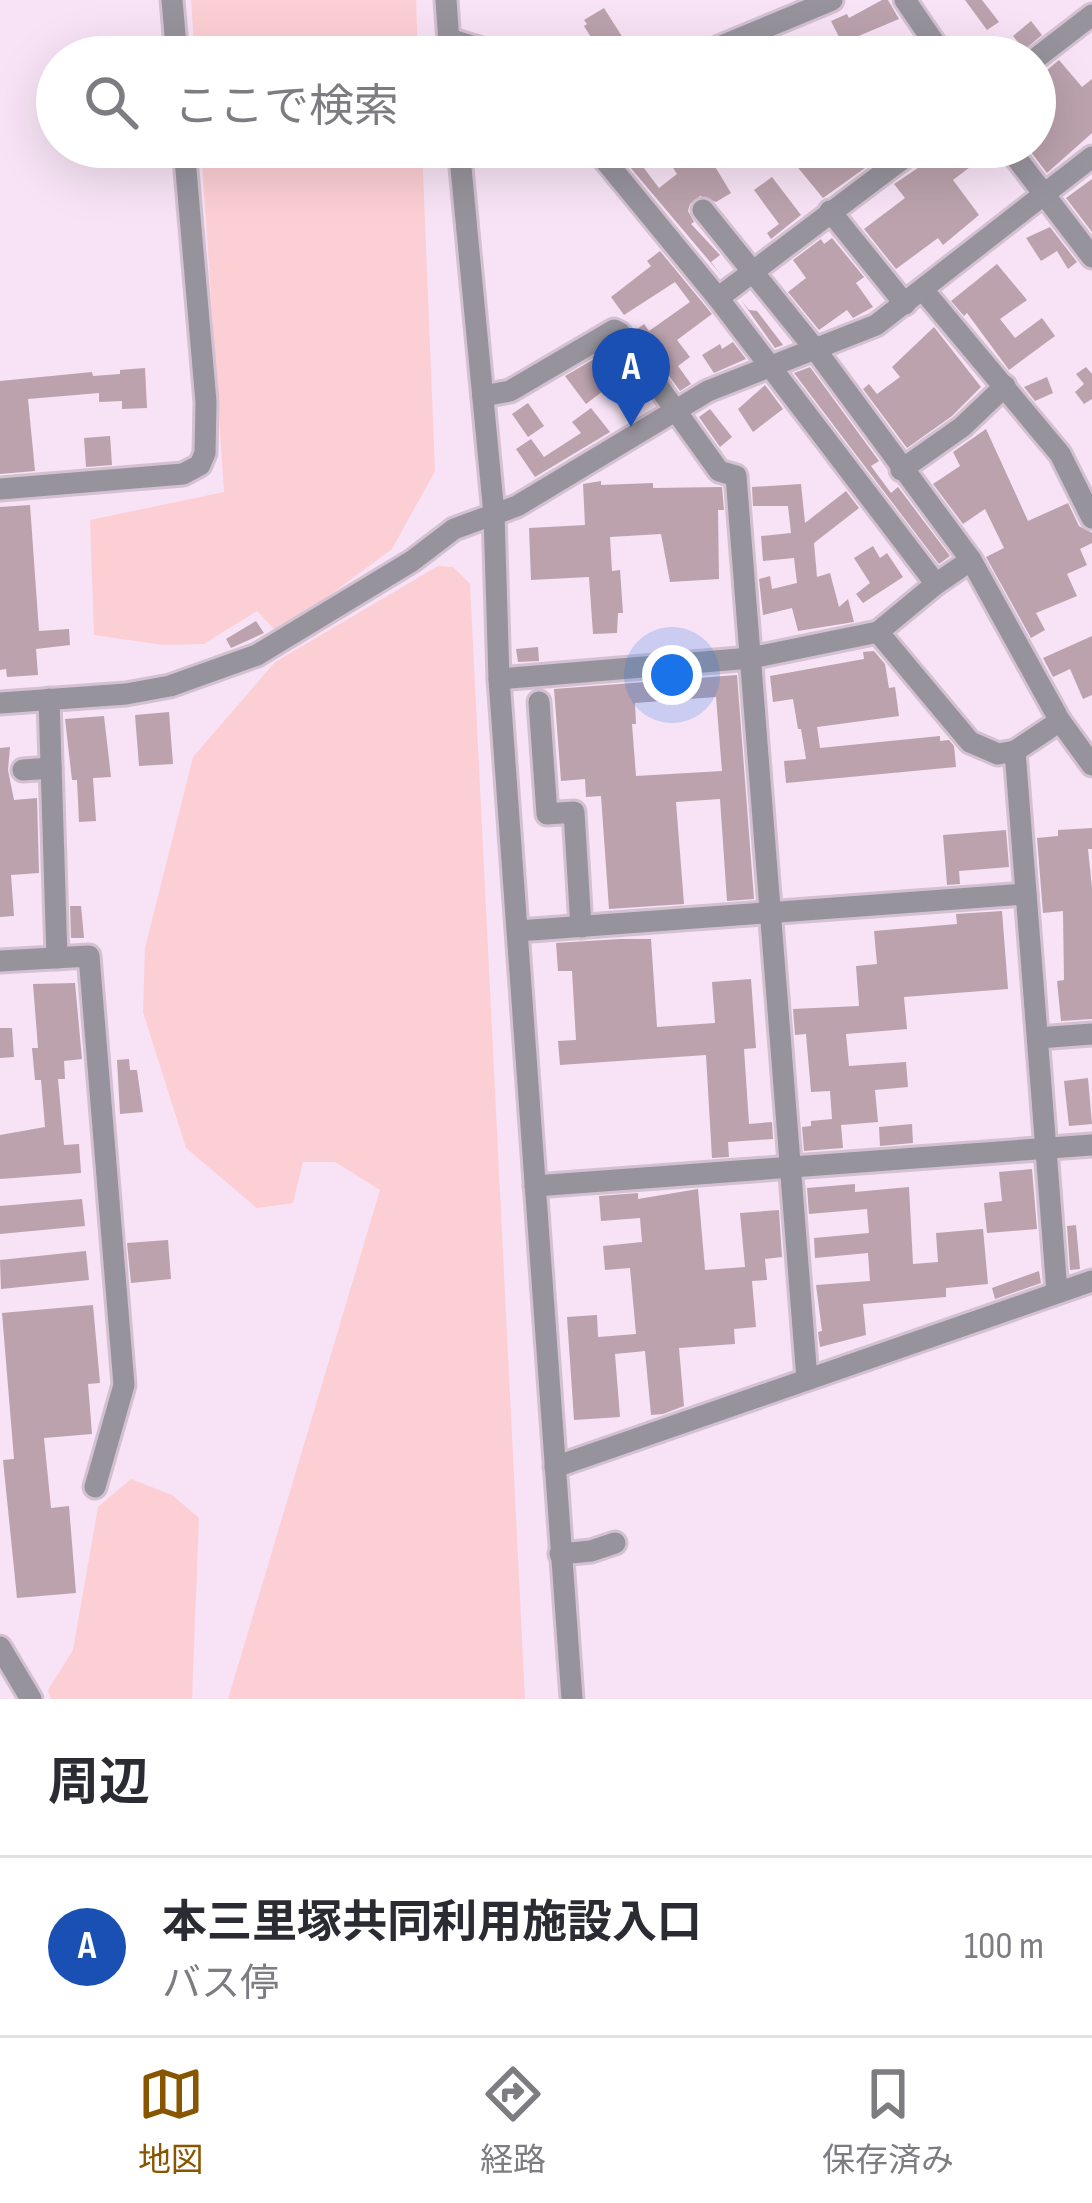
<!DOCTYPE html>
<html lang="ja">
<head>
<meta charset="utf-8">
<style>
	body { margin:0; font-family:"Sofia Sans Condensed","Noto Sans JP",sans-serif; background:#f2f2f3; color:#2b2b33 }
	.you { position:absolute; left:672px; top:675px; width:42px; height:42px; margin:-30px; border:9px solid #fff; border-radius:50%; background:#1a73e8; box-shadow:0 0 0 18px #1a73e833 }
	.badge { display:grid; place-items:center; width:78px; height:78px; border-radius:50%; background:#850; color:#fff; font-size:39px; font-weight:700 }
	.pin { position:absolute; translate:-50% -99px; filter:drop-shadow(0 3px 6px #0008) }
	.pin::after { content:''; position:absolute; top:63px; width:42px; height:36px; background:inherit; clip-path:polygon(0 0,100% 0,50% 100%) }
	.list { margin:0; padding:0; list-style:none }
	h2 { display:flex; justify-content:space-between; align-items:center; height:156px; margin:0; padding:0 48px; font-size:51px }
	h2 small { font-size:39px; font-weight:400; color:#7c7c81 }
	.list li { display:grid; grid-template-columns:78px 1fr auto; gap:36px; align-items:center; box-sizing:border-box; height:180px; padding:0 48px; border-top:3px solid #e1e1e2 }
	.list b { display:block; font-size:45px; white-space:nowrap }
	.list p { margin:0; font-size:39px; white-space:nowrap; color:#7c7c81 }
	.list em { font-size:39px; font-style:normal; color:#7c7c81 }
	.icon { flex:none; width:66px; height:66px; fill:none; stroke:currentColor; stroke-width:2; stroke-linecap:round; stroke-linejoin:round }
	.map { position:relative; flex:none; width:1092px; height:1699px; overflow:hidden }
	.search { position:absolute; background:#fff; box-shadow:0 12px 48px #0002; left:36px; right:36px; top:36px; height:132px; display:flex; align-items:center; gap:30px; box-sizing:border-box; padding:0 42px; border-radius:66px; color:#7c7c81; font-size:45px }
	.sheet { height:336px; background:#fff }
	nav { display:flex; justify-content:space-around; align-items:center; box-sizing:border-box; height:168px; border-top:3px solid #e1e1e2; background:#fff; font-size:33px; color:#7c7c81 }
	nav a { display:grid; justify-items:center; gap:6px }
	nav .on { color:#850 }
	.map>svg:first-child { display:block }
	.green { fill:#fccfd4 }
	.building { fill:#bba2ad; fill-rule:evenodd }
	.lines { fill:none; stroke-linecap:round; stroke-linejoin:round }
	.minor-casing { stroke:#d3c1d1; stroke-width:27 }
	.minor { stroke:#97939c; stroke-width:21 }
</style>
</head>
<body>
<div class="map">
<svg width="1092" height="1699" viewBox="0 0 1092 1699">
	<rect width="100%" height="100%" fill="#f7e3f5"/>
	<!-- green -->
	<g class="green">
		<path d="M 191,0 L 416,0 L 418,57 L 195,57 Z"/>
		<path d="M 201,147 L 422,147 L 435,471 L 392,549 L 296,620 L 275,630 L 257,611 L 204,644 L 163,645 L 94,635 L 90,520 L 224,492 Z"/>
		<path d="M 438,566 L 453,567 L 470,584 L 525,1699 L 228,1699 L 380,1190 L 335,1162 L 303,1162 L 293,1203 L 257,1208 L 186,1148 L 143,1012 L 145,948 L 193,757 L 275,662 Z"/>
		<path d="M 131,1479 L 172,1495 L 199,1518 L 192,1699 L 51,1699 L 48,1690 L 73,1650 L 98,1507 Z"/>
	</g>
	<!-- building -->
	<g class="building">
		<path d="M 882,0 L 888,0 L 899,19 L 842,43 L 831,21 L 847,14 L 849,18 Z"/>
		<path d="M 965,0 L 982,0 L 999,22 L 987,30 Z"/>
		<path d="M 604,8 L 635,57 L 603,57 L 584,26 L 587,24 L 584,20 Z"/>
		<path d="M 1031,21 L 1042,35 L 1024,50 L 1013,36 Z"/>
		<path d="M 788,36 L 800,57 L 734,57 L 764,45 L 766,48 Z"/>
		<path d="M 1059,60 L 1082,87 L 1092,79 L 1092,133 L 1047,173 L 1027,147 L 1035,147 L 1035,80 Z"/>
		<path d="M 613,147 L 628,147 L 659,188 L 677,174 L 660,147 L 692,147 L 701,159 L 708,155 L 731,193 L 716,202 L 700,196 L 690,204 L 688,211 L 694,222 L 691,224 L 720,255 L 711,262 L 722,276 Z"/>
		<path d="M 773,147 L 841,147 L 850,160 L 863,150 L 872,163 L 823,198 L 790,158 L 784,162 Z"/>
		<path d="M 949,147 L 985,147 L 974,155 L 978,161 L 953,180 L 979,215 L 943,245 L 938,238 L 896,269 L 864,229 L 905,198 L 894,184 Z"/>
		<path d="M 772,177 L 801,215 L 771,239 L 767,233 L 779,224 L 754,190 Z"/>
		<path d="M 1092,179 L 1092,232 L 1066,198 Z"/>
		<path d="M 1050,227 L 1077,262 L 1068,269 L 1057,251 L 1041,261 L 1026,238 Z"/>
		<path d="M 832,238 L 864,277 L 856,283 L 873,307 L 853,318 L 847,310 L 819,330 L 788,292 L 806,278 L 793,260 L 821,239 L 824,244 Z"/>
		<path d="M 660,251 L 712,314 L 677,340 L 690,357 L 678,366 L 691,384 L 680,391 L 636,330 L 644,324 L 649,331 L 690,302 L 675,282 L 624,315 L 611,297 L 651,266 L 647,261 Z"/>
		<path d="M 997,264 L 1027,300 L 1000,319 L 1015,338 L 1042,318 L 1055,336 L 1009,370 L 967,313 L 964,316 L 951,301 Z"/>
		<path d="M 741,300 L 749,310 L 757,311 L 783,345 L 775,348 Z"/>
		<path d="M 934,327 L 981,387 L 952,416 L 907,448 L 863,389 L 869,384 L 877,394 L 900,377 L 892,367 Z"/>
		<path d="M 733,342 L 746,359 L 714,373 L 702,355 L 720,344 L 722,349 Z"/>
		<path d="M 606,352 L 632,386 L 637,382 L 647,397 L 626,413 L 607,388 L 586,404 L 565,376 Z"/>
		<path d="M 810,367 L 879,461 L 871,466 L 891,493 L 898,487 L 950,556 L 939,564 L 794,373 Z"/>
		<path d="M 1086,367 L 1092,374 L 1092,399 L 1084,404 L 1075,392 L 1084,384 L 1076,374 Z"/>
		<path d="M 145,368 L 147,408 L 122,409 L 122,401 L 99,402 L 99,393 L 28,399 L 35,471 L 0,474 L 0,381 L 92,372 L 93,376 L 120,374 L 120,370 Z"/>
		<path d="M 1047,377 L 1053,393 L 1035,401 L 1024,387 Z"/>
		<path d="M 765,385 L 783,409 L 753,432 L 738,409 Z"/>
		<path d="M 528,403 L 544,426 L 528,437 L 512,414 Z"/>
		<path d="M 591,408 L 610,432 L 535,477 L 516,449 L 531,439 L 544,457 L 581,433 L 572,422 Z"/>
		<path d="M 710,409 L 732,437 L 720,447 L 699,417 Z"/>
		<path d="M 986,429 L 1028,521 L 1068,503 L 1079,526 L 1092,533 L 1092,543 L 1080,549 L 1087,565 L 1067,574 L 1077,596 L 1036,613 L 1045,630 L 1031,638 L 986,557 L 1004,548 L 985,509 L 963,524 L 933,484 L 960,466 L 953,452 Z"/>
		<path d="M 110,436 L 112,465 L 86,467 L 84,438 Z"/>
		<path d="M 601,481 L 601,485 L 653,483 L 653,488 L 722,487 L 724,510 L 718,510 L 719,579 L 670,582 L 661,534 L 610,537 L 612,571 L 620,570 L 623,613 L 618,613 L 617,633 L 593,634 L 589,577 L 531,580 L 529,528 L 585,525 L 583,484 Z"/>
		<path d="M 801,484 L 805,523 L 846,491 L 859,508 L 814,543 L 817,577 L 830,573 L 839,607 L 848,599 L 854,622 L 798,631 L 792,608 L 763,615 L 759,579 L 770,576 L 772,589 L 797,583 L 794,558 L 763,561 L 761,536 L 791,533 L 788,506 L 753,506 L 752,487 Z"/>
		<path d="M 30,505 L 39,631 L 69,629 L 70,645 L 36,649 L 38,675 L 7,677 L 6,669 L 0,670 L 0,507 Z"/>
		<path d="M 873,546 L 880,558 L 887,553 L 903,577 L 863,603 L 856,594 L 870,583 L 854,558 Z"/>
		<path d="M 256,621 L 264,633 L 231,648 L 226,639 Z"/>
		<path d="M 1092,636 L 1092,695 L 1083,699 L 1070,669 L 1053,677 L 1043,658 Z"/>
		<path d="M 538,647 L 539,661 L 518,662 L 516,649 Z"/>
		<path d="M 874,651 L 885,664 L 889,688 L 895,687 L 899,716 L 817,727 L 820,748 L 940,736 L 940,741 L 949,740 L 954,746 L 956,767 L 786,783 L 784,761 L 806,759 L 801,729 L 798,729 L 793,699 L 773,702 L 770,676 L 864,659 L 863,652 Z"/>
		<path d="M 737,675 L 754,899 L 727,901 L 720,799 L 676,802 L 684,904 L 609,909 L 601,796 L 586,797 L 585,779 L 561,781 L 554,689 ZM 716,697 L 722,771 L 636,776 L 632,724 L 636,724 L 635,703 Z"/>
		<path d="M 169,712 L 173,764 L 139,766 L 135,715 Z"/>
		<path d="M 104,716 L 111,777 L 93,778 L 96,821 L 79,822 L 77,780 L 72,780 L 65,719 Z"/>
		<path d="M 10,747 L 8,770 L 14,800 L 37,798 L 39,873 L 11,875 L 14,916 L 0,917 L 0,748 Z"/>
		<path d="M 1092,828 L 1092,849 L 1088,849 L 1092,888 L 1092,1019 L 1061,1021 L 1057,981 L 1064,980 L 1063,911 L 1043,913 L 1037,838 L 1058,836 L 1058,830 Z"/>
		<path d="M 1006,830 L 1009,867 L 959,871 L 960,884 L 947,885 L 943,835 Z"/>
		<path d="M 70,906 L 81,906 L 84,938 L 71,938 Z"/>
		<path d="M 1002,911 L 1008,989 L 904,997 L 907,1029 L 846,1034 L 849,1066 L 906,1062 L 908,1087 L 875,1090 L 878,1122 L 841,1125 L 843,1148 L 804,1151 L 802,1127 L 811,1126 L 811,1121 L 832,1119 L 830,1091 L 811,1092 L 806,1034 L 795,1035 L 793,1009 L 859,1006 L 856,966 L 877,964 L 874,931 L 957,924 L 956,914 Z"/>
		<path d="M 620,939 L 651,939 L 657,1027 L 715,1023 L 712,982 L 751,979 L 756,1048 L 744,1049 L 749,1124 L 772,1122 L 773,1139 L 728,1142 L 729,1157 L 712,1158 L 706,1055 L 560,1065 L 558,1041 L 576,1040 L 572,971 L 558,971 L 556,943 Z"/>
		<path d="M 75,983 L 82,1059 L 64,1061 L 65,1079 L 58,1079 L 64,1145 L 79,1144 L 81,1173 L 0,1179 L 0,1135 L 45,1127 L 41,1080 L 35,1080 L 32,1048 L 38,1048 L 33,984 Z"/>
		<path d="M 0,1028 L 12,1028 L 14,1057 L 0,1058 Z"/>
		<path d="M 129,1059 L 130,1070 L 137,1070 L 143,1112 L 120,1114 L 117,1060 Z"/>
		<path d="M 1088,1078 L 1092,1124 L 1069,1126 L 1064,1081 Z"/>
		<path d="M 912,1124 L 913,1143 L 880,1146 L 879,1127 Z"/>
		<path d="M 1032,1169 L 1037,1229 L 987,1233 L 984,1203 L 1002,1201 L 999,1172 Z"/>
		<path d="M 855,1184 L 855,1192 L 909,1187 L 913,1264 L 938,1262 L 936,1233 L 983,1229 L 988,1284 L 946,1288 L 946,1297 L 863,1304 L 866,1335 L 820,1347 L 818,1332 L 822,1331 L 816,1285 L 870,1281 L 868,1253 L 815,1258 L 814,1238 L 869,1233 L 867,1209 L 809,1214 L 807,1188 Z"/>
		<path d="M 698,1189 L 705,1270 L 745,1267 L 740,1213 L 779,1210 L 782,1257 L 765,1259 L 767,1280 L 752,1281 L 756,1327 L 734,1329 L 735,1344 L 679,1348 L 684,1406 L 663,1414 L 651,1415 L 645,1351 L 615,1354 L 620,1417 L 574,1420 L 567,1317 L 597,1315 L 598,1337 L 636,1334 L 630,1268 L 605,1270 L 603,1246 L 642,1242 L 640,1218 L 601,1221 L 599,1196 L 638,1193 L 638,1199 Z"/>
		<path d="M 82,1199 L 85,1226 L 0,1234 L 0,1206 Z"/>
		<path d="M 1076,1225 L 1080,1269 L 1070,1270 L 1067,1226 Z"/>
		<path d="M 168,1240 L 171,1279 L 131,1283 L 127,1243 Z"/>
		<path d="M 86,1251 L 89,1280 L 1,1289 L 0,1260 Z"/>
		<path d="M 1039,1271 L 1041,1283 L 995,1299 L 992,1288 Z"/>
		<path d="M 93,1305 L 100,1383 L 88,1384 L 92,1434 L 44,1438 L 51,1508 L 69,1506 L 76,1593 L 17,1598 L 3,1460 L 14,1459 L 2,1313 Z"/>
	</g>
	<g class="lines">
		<defs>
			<g id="minor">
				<path d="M 172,0 L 177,57"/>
				<path d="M 446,0 L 450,57"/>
				<path d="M 905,0 L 944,57"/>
				<path d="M 449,39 L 508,57"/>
				<path d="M 695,57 L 832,0"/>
				<path d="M 1035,59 L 1092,15"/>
				<path d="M 459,147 L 494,514 L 499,679 L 572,1699"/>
				<path d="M 594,147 L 718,298 L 936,584 L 971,560 L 1060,721 L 1092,765"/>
				<path d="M 1008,147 L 1092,257"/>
				<path d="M 703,210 L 815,349 L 971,560"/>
				<path d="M 830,211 L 905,304"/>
				<path d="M 923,290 L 1060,454 L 1092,518"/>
				<path d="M 718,298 L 918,147"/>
				<path d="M 483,396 L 510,391 L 614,330 L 620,333 L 719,471 L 736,476 L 807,1379"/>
				<path d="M 901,470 L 962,427 L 1005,386"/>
				<path d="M 0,489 L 183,474 L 200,465 L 205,453 L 206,402 L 184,147"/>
				<path d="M 936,584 L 878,632 L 970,742 L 998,754 L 1015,751 L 1060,721"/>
				<path d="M 499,679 L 751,658 L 878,632"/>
				<path d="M 49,699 L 57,958"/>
				<path d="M 539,702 L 547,814 L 574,812 L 581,927"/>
				<path d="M 0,703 L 126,694 L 170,686 L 257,655 L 412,561 L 454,529 L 517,506 L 708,391 L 876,325 L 1092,157"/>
				<path d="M 1015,751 L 1057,1292"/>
				<path d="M 23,770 L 51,768"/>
				<path d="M 518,931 L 1026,894"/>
				<path d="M 0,961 L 89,956 L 124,1385 L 95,1487"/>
				<path d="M 1038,1038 L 1092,1034"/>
				<path d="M 535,1186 L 1092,1145"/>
				<path d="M 555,1467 L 1092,1281"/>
				<path d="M 560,1554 L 591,1551 L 615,1543"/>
				<path d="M 0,1647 L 31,1699"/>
			</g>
		</defs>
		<!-- minor casing -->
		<use href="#minor" class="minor-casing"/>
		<!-- minor -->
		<use href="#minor" class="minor"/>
	</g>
</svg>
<div class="you"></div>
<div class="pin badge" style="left:631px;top:427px;background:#1a4fb4">A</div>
<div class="search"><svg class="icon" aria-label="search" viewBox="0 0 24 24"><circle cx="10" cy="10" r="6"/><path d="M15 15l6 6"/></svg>ここで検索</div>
</div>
<section class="sheet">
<h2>周辺<small></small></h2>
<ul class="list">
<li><span class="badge" style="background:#1a4fb4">A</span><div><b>本三里塚共同利用施設入口</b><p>バス停</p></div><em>100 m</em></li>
</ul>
</section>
<nav>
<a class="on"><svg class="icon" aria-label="map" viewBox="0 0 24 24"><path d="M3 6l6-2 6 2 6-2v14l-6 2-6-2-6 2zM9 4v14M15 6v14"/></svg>地図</a>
<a><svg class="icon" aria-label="directions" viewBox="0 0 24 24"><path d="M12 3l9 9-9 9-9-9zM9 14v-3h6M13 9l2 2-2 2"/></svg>経路</a>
<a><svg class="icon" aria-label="saved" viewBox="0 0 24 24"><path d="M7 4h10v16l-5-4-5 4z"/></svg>保存済み</a>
</nav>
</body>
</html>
